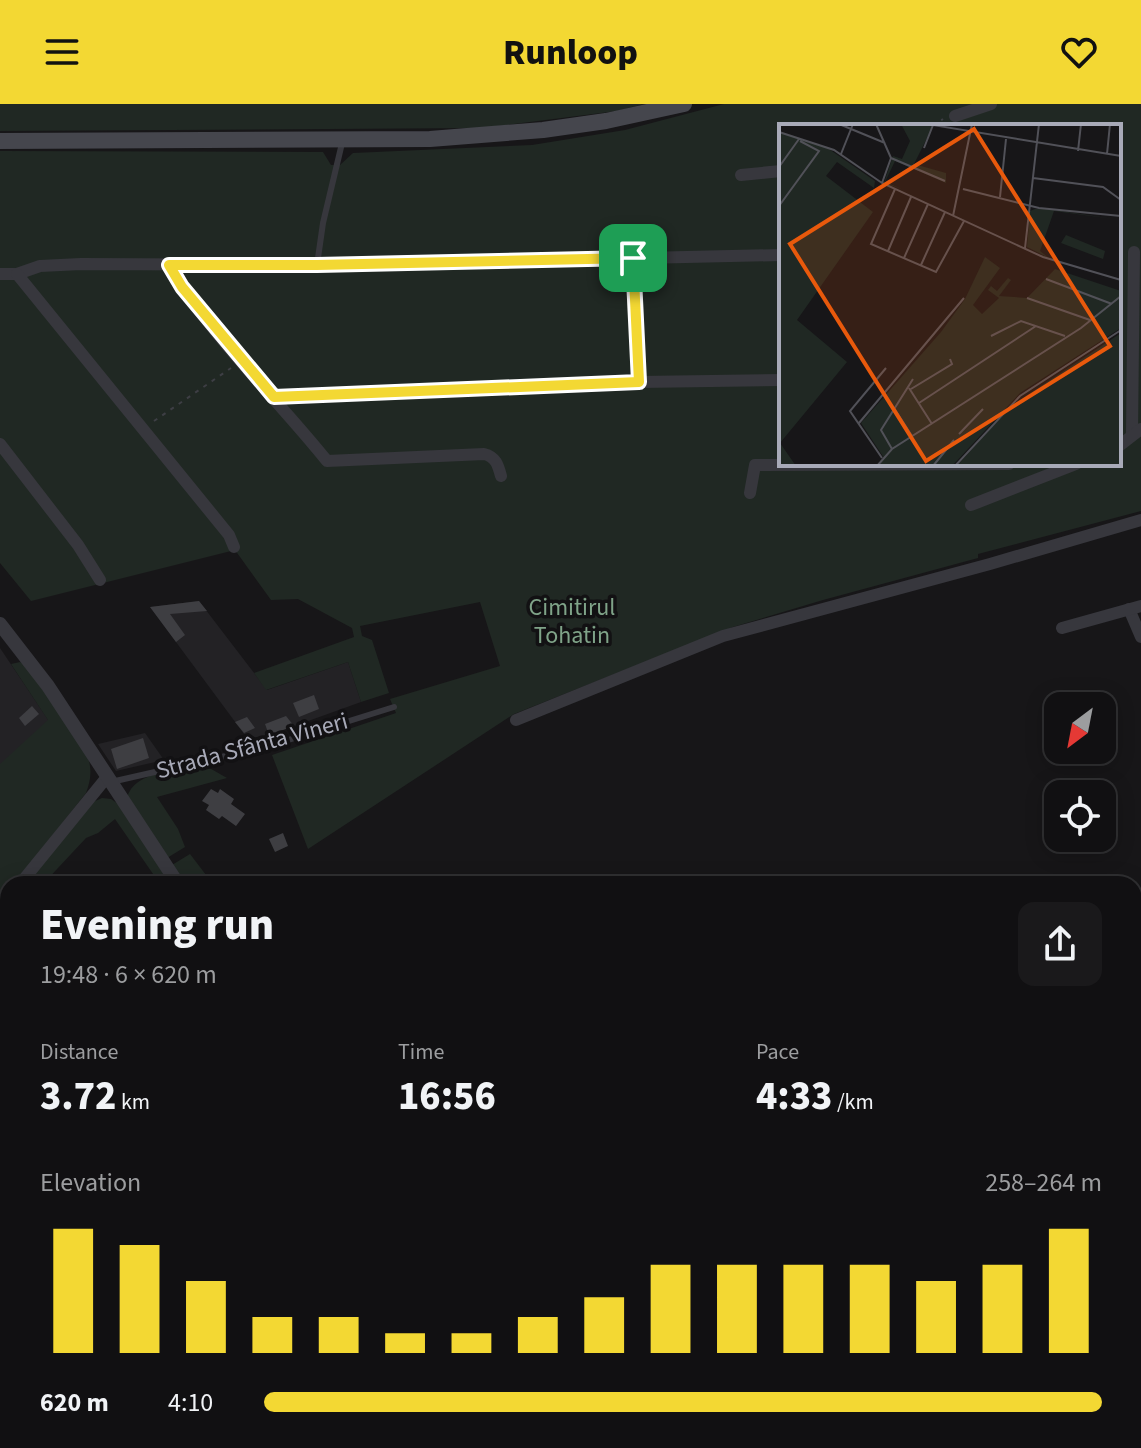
<!DOCTYPE html>
<html lang="en">
<head>
<meta charset="utf-8">
<style>
  body { margin:0; font-family:"Source Sans 3",sans-serif; background:#1a191b; color:#f1f3f6; height:100vh; display:flex; flex-direction:column; font-size:30px; white-space:nowrap }
  * { box-sizing:border-box; margin:0 }
  p { font-size:26px; color:#9c9d9f }
  .icon { flex:none; width:44px; height:44px; fill:none; stroke:currentColor; stroke-width:2; stroke-linecap:round; stroke-linejoin:round }
  .map { position:relative; flex:1; overflow:hidden }
  .side { position:absolute; left:0px; top:772px; width:1142px; height:572px; display:flex; flex-direction:column; background:#111012; border-radius:24px 24px 0 0; box-shadow:0 4px 20px #0003,0 0 0 2px #303032 }
  .side>* { flex:none }
  .needle { width:52px; rotate:212deg }
  .fabs { position:absolute; left:1044px; top:588px; display:grid; gap:16px }
  .fabs a { display:grid; place-items:center; width:72px; height:72px; border-radius:16px; background:#111012; box-shadow:0 4px 20px #0003,0 0 0 2px #303032; font-size:40px }
  .pin { position:absolute; display:grid; place-items:center; width:68px; height:68px; color:#fff; margin:-34px; border-radius:16px; box-shadow:0 4px 12px #0006 }
  .round { display:grid; place-items:center; flex:none; width:84px; height:84px; border-radius:16px; background:#1a191b }
  .overview { display:flex; align-items:center; justify-content:space-between; height:136px; padding:0 40px }
  h1 { font-size:44px; font-weight:800; line-height:60px }
  .figures { display:grid; grid-template-columns:repeat(3,1fr); gap:12px; height:136px; padding:8px 40px }
  .figures div { display:grid; align-content:center }
  .figures b { font-size:40px; font-weight:800 }
  .figures small { font-size:22px; font-weight:400 }
  .figures p { font-size:22px }
  .chart { height:224px; padding:16px 40px }
  .chart p { display:flex; justify-content:space-between }
  .chart svg { width:100%; height:144px; margin-top:8px; stroke:#f3d833; stroke-width:6 }
  ul { padding:0 40px; list-style:none; font-size:26px }
  li { display:grid; grid-template-columns:128px 96px 1fr; align-items:center; height:60px }
  li i { height:20px; border-radius:10px; background:#f3d833 }
  header { display:flex; justify-content:space-between; align-items:center; height:104px; padding:0 40px; background:#f3d833; color:#111; font-size:36px; font-weight:800 }
  .map>svg:first-child { display:block }
  .built { fill:#232225 }
  .green { fill:#202823; fill-rule:evenodd }
  .building { fill:#3e3e42 }
  .lines { fill:none; stroke-linecap:round; stroke-linejoin:round }
  .path { stroke:#3d3e44; stroke-width:2; stroke-dasharray:4 6; stroke-linecap:butt }
  .service { stroke:#37373d; stroke-width:6 }
  .minor { stroke:#37373d; stroke-width:12 }
  .tertiary { stroke:#37373d; stroke-width:14 }
  .secondary { stroke:#45464d; stroke-width:16 }
  .route-casing { stroke:#fff; stroke-width:16 }
  .route { stroke:#f3d833; stroke-width:10 }
  .labels { text-anchor:middle; dominant-baseline:central; stroke-width:7; stroke-linejoin:round; paint-order:stroke }
  .park-label { font-size:24px; fill:#7fa388; stroke:#121113 }
  .street-label { font-size:24px; fill:#a8aab8; stroke:#121113 }
  .inset-road { fill:none; stroke:#515158; stroke-width:2 }
  .view { fill:#e8590c; fill-opacity:0.15; stroke:#e8590c; stroke-width:4 }
  .inset-edge { fill:none; stroke:#a8aab8; stroke-width:4 }
</style>
</head>
<body>
<header><svg class="icon" aria-label="menu" viewBox="0 0 24 24"><path d="M4 6h16M4 12h16M4 18h16"/></svg>Runloop<svg class="icon" aria-label="heart" viewBox="0 0 24 24"><path d="M12 20l-8-8c-3-5 5-10 8-4 3-6 11-1 8 4z"/></svg></header>
<div class="map">
<svg width="1141" height="1344" viewBox="0 0 1141 1344">
  <rect width="100%" height="100%" fill="#171618"/>
  <g class="built">
    <path d="M 199,497 L 267,586 L 348,558 L 361,598 L 250,638 L 150,503 Z"/>
    <path d="M 0,544 L 85,671 L 0,790 Z"/>
    <path d="M 145,629 L 164,656 L 116,667 L 98,640 Z"/>
    <path d="M 209,1336 L 351,1336 L 359,1344 L 219,1344 Z"/>
    <path d="M 381,1336 L 530,1336 L 536,1344 L 386,1344 Z"/>
  </g>
  <g class="green">
    <path d="M 0,0 L 644,0 L 617,7 L 481,24 L 0,27 Z"/>
    <path d="M 724,0 L 1141,0 L 1141,407 L 978,450 L 978,454 L 823,496 L 733,523 L 514,610 L 308,745 L 272,651 L 396,609 L 390,595 L 500,562 L 480,498 L 360,522 L 362,532 L 372,536 L 389,589 L 361,598 L 348,558 L 266,586 L 254,569 L 354,533 L 352,524 L 298,495 L 271,496 L 235,446 L 31,497 L 0,459 L 0,47 L 323,48 L 331,61 L 340,61 L 353,49 L 532,41 L 625,26 ZM 781,22 L 1119,22 L 1119,360 L 781,360 Z"/>
    <path d="M 20,558 L 24,560 C 39,581 84,637 89,657 C 92,669 90,678 86,689 L 14,780 L 8,780 L 8,788 L 0,798 L 0,660 L 48,616 L 11,560 Z"/>
    <path d="M 206,662 L 227,674 L 157,693 L 178,725 L 185,743 L 167,754 L 127,694 C 134,665 182,667 206,662 Z"/>
    <path d="M 102,694 L 111,695 L 121,702 L 172,780 L 160,780 L 115,715 L 98,729 L 86,734 L 43,780 L 26,780 L 93,698 Z"/>
    <path d="M 190,750 L 206,771 L 183,778 L 172,761 Z"/>
    <path d="M 1141,1056 L 1141,1344 L 700,1344 L 696,1336 L 1134,1336 L 1134,1059 Z"/>
    <path d="M 0,1261 L 8,1266 L 8,1317 L 0,1310 Z"/>
    <path d="M 554,1336 L 596,1336 L 602,1344 L 559,1344 Z"/>
  </g>
  <g class="building">
    <path d="M 199,497 L 207,507 L 170,510 L 185,531 L 176,538 L 150,503 Z"/>
    <path d="M 314,591 L 319,605 L 299,613 L 293,599 Z"/>
    <path d="M 32,602 L 39,610 L 25,622 L 19,614 Z"/>
    <path d="M 286,612 L 294,622 L 269,631 L 265,620 Z"/>
    <path d="M 247,613 L 255,624 L 244,629 L 235,618 Z"/>
    <path d="M 143,634 L 149,654 L 117,665 L 111,645 Z"/>
    <path d="M 211,685 L 218,689 L 220,685 L 234,695 L 231,700 L 245,710 L 236,722 L 222,712 L 219,715 L 206,706 L 209,701 L 202,697 Z"/>
    <path d="M 283,729 L 288,742 L 275,748 L 269,735 Z"/>
  </g>
  <g class="lines">
    <g class="path">
      <path d="M 933,22 L 943,15"/>
      <path d="M 154,317 L 231,264"/>
    </g>
    <g class="service">
      <path d="M 633,154 L 639,278"/>
      <path d="M 317,161 L 323,119 L 343,35"/>
      <path d="M 111,678 L 269,642 L 394,603"/>
      <path d="M 628,1344 L 640,1336"/>
    </g>
    <g class="minor">
      <path d="M 955,12 L 991,0"/>
      <path d="M 741,71 L 781,67"/>
      <path d="M 169,161 C 211,233 275,292 327,357 L 484,350 C 496,353 498,361 501,372"/>
      <path d="M 0,170 L 17,170 L 40,162 L 81,160 L 317,161 L 781,151"/>
      <path d="M 17,170 L 229,431 L 234,443"/>
      <path d="M 274,293 L 639,278 L 781,276"/>
      <path d="M 1132,330 L 1134,148"/>
      <path d="M 0,340 L 78,441 L 100,476"/>
      <path d="M 1119,342 L 1141,325"/>
      <path d="M 750,389 L 755,361 L 1009,360"/>
      <path d="M 971,401 L 1076,360"/>
      <path d="M 1129,505 L 1141,533"/>
      <path d="M 1062,524 L 1141,502"/>
      <path d="M 516,616 L 723,532 L 990,460 L 1141,416"/>
      <path d="M 20,780 L 107,673"/>
      <path d="M 0,805 L 8,795"/>
      <path d="M 0,895 L 8,903"/>
      <path d="M 0,1065 L 8,1055"/>
      <path d="M 0,1319 L 8,1326"/>
      <path d="M 18,1336 L 26,1344"/>
      <path d="M 372,1336 L 377,1344"/>
    </g>
    <g class="tertiary">
      <path d="M 0,520 L 48,582 L 178,780"/>
      <path d="M 545,1336 L 550,1344"/>
    </g>
    <path class="secondary" d="M 0,37 L 430,35 L 543,26 L 606,17 L 684,0"/>
  </g>
  <g class="lines">
    <g class="route-casing">
      <path id="route" d="M 633,154 L 639,278 L 274,293 L 182,183 L 169,161 L 317,161 Z"/>
    </g>
    <use href="#route" class="route"/>
  </g>
  <g class="labels">
    <g class="park-label">
      <text x="572" y="503">Cimitirul<tspan x="572" dy="28">Tohatin</tspan></text>
    </g>
    <g class="street-label">
      <text transform="translate(252 642) rotate(-15)">Strada Sfânta Vineri</text>
    </g>
  </g>
  <g transform="translate(779 20)">
    <rect width="342" height="342" fill="#171618"/>
    <path d="M 122,0 L 154,2 L 135,40 L 167,49 L 167,59 L 116,37 L 106,58 L 123,65 L 105,59 L 114,32 L 123,35 L 131,17 ZM 0,8 L 47,23 L 96,57 L 95,64 L 58,38 L 47,52 L 94,88 L 18,196 L 68,238 L 1,319 L 17,342 L 0,342 ZM 256,85 L 268,85 L 335,95 L 275,87 L 261,127 L 270,134 L 248,123 L 251,87 ZM 287,111 L 326,127 L 324,135 L 282,119 ZM 206,133 L 221,144 L 194,181 L 203,190 L 220,174 L 209,166 L 212,162 L 218,167 L 229,154 L 232,156 L 220,172 L 248,174 L 276,145 L 342,167 L 342,204 L 241,269 L 173,342 L 100,342 L 105,334 L 82,299 L 162,208 L 186,175 ZM 342,209 L 342,342 L 178,342 L 230,283 Z" fill="#202823"/>
    <path class="inset-road" d="M 60,0 L 106,19M 97,0 L 112,34M 0,8 L 55,26 L 103,59 L 264,133 L 342,156M 145,24 L 154,1 L 342,32M 299,27 L 302,0M 62,30 L 74,0M 328,30 L 331,0M 112,34 L 166,57M 0,43 L 20,15M 254,54 L 324,63 L 342,76M 103,59 L 112,34M 116,65 L 92,120 L 157,148 L 185,97M 184,65 L 260,84 L 342,92M 221,73 L 227,15M 0,82 L 40,27 L 21,17M 174,92 L 193,0M 246,124 L 260,0M 109,127 L 132,73M 125,134 L 149,80M 142,141 L 166,88M 267,155 L 333,180M 248,174 L 311,196M 212,212 L 242,197 L 286,212M 130,264 L 153,300M 132,265 L 173,240 L 171,235M 140,279 L 257,202M 115,284 L 133,312M 80,299 L 185,174M 180,310 L 204,285M 113,325 L 102,306 L 134,255M 103,334 L 71,287 L 107,244M 98,342 L 113,325 L 302,204 L 342,172M 154,342 L 175,316M 176,342 L 241,272 L 342,206"/>
    <path class="view" d="M 195,5 L 331,222 L 147,337 L 11,120 Z"/>
    <rect width="342" height="342" class="inset-edge"/>
  </g>
</svg>
<div class="fabs">
<a><svg class="needle" viewBox="-14 -14 28 28"><path d="M0-13l5 13h-10z" fill="#e53935"/><path d="M0 13l5-13h-10z" fill="#9c9d9f"/></svg></a>
<a><svg class="icon" aria-label="locate" viewBox="0 0 24 24"><circle cx="12" cy="12" r="6"/><path d="M12 2v4M12 18v4M2 12h4M18 12h4"/></svg></a>
</div>
<div class="pin" style="left:633px;top:154px;background:#1e9e55"><svg class="icon" aria-label="arrive" viewBox="0 0 24 24"><path d="M6 21V4h12l-3 4 3 4H6"/></svg></div>
<section class="side">
<div class="overview"><div><h1>Evening run</h1><p>19:48 · 6 × 620 m</p></div><a class="round"><svg class="icon" aria-label="share" viewBox="0 0 24 24"><path d="M12 15V3M7 8l5-5 5 5M5 13v7h14v-7"/></svg></a></div>
<div class="figures">
<div><p>Distance</p><b>3.72<small> km</small></b></div>
<div><p>Time</p><b>16:56</b></div>
<div><p>Pace</p><b>4:33<small> /km</small></b></div>
</div>
<div class="chart"><p><span>Elevation</span>258–264 m</p>
<svg viewBox="0 0 160 44" preserveAspectRatio="none"><path d="M5 44V6M15 44V11M25 44V22M35 44V33M45 44V33M55 44V38M65 44V38M75 44V33M85 44V27M95 44V17M105 44V17M115 44V17M125 44V17M135 44V22M145 44V17M155 44V6"/></svg>
</div>
<ul>
<li><b>620 m</b>4:10<i style="width:100%"></i></li>
</ul>
</section>
</div>
</body>
</html>
